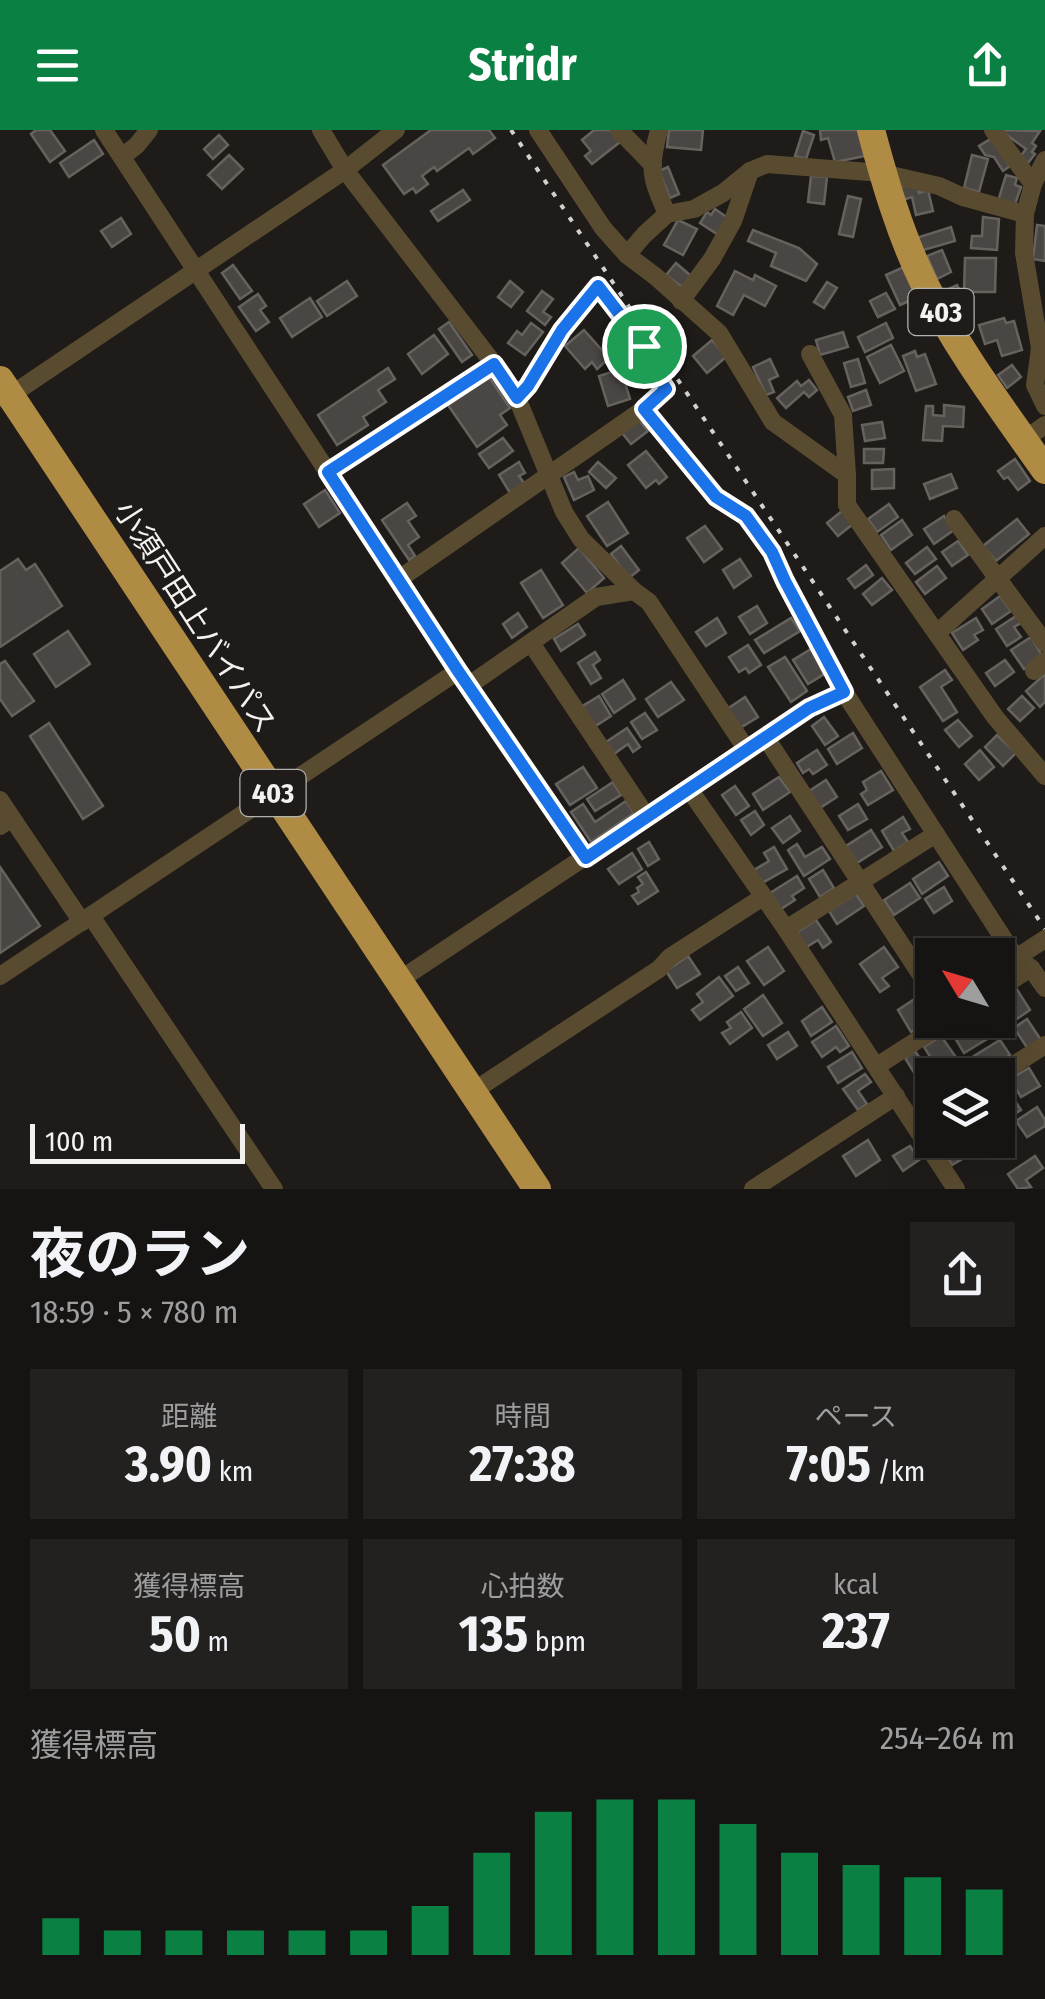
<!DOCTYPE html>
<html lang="ja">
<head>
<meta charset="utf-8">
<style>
  body { margin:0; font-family:"Fira Sans Condensed","Noto Sans JP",sans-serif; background:#232120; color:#f1f3f6; height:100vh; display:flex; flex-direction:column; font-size:38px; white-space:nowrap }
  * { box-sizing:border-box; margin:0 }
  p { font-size:32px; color:#9e9e9f }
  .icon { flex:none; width:55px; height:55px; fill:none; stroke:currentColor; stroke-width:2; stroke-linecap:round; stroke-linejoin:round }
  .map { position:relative; height:1059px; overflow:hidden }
  .drawer { display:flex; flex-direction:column; background:#161412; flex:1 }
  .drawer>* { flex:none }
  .needle { width:65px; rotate:308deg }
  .controls { position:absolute; left:915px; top:808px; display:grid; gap:20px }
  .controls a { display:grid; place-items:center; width:100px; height:100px; border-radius:0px; background:#161412; box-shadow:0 10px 40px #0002,0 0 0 2px #353332; font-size:50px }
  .scale { position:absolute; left:30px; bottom:25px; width:215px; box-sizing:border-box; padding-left:10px; border:5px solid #f4f2f0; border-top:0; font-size:28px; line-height:35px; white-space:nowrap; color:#f4f2f0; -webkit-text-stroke:8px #1e1b18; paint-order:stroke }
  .pin { position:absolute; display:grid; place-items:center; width:85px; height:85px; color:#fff; margin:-42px; border:5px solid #fff; border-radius:50%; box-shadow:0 2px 10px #0007 }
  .round { display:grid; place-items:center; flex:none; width:105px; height:105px; border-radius:0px; background:#232120 }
  .summary { display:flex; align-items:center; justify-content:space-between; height:170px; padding:0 30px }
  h1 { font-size:55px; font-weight:700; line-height:75px }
  .figures { display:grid; grid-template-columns:repeat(3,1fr); gap:15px; height:170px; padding:10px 30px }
  .figures div { display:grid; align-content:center; border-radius:0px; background:#232120; text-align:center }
  .figures b { font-size:50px; font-weight:700 }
  .figures small { font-size:28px; font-weight:400 }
  .figures p { font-size:28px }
  .chart { height:280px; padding:20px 30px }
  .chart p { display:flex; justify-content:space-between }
  .chart svg { width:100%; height:180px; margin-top:10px; stroke:#0b8043; stroke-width:6 }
  header { display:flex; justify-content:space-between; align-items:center; height:130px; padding:0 30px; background:#0b8043; color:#fff; font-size:45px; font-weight:700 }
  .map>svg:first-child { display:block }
  .building { fill:#4a4643; stroke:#66635f; stroke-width:2.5 }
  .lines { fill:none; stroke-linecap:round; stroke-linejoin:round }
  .minor { stroke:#594b30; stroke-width:18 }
  .highway { stroke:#b08b43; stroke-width:28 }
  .rail { stroke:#d3d1cf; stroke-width:4; stroke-dasharray:5 10; stroke-linecap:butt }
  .route-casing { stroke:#fff; stroke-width:20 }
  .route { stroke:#1a73e8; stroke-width:12 }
  .labels { text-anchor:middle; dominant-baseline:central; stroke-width:8; stroke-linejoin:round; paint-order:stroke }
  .shield { fill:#1e1b18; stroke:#b4b2af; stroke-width:2.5 }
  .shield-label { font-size:28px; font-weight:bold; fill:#f4f2f0 }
  .street-label { font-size:30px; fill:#f4f2f0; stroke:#1e1b18 }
</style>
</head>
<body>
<header><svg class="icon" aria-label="menu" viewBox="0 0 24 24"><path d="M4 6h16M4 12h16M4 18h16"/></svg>Stridr<svg class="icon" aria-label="share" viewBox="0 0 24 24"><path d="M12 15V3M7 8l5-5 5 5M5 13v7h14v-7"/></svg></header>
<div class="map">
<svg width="1045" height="1059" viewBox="0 0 1045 1059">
  <rect width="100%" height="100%" fill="#1e1b18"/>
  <g class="building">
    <path d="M 36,0 L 50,0 L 65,21 L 50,32 L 31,4 Z"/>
    <path d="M 431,0 L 489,0 L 495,8 L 473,24 L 469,18 L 437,41 L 434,37 L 422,46 L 428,54 L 416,63 L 413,58 L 404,64 L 383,35 Z"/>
    <path d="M 594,0 L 610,0 L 620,12 L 592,34 L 585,26 L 591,21 L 582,10 Z"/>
    <path d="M 669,0 L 703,0 L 701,20 L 667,17 Z"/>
    <path d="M 820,0 L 859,0 L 865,26 L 835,32 L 828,8 L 821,10 Z"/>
    <path d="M 1000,0 L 1040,1 L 1032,13 L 1036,16 L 1032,22 L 1035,24 L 1028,33 L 1020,27 L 1026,19 Z"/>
    <path d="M 803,1 L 814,5 L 806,29 L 795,26 Z"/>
    <path d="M 219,5 L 228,15 L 213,29 L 204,19 Z"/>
    <path d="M 992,8 L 1010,36 L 1003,41 L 994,27 L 985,25 L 979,16 Z"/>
    <path d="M 94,10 L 103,24 L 69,47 L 60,33 Z"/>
    <path d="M 229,25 L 243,39 L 222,59 L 208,45 Z"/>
    <path d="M 972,25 L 988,29 L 979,62 L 964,58 Z"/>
    <path d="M 668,37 L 679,64 L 670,68 L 659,41 Z"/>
    <path d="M 1006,45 L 1017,48 L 1015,55 L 1021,57 L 1014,77 L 998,71 Z"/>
    <path d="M 811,46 L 827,47 L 824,74 L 808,72 Z"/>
    <path d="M 917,53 L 919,63 L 928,60 L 933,81 L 916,85 L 912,67 L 903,70 L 900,57 Z"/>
    <path d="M 463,60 L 470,70 L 438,91 L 431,81 Z"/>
    <path d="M 848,66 L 861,69 L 853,107 L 839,104 Z"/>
    <path d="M 715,79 L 728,88 L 717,104 L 700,93 L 707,82 L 711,85 Z"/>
    <path d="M 983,87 L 999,89 L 997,120 L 971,118 L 972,106 L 982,106 Z"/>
    <path d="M 121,88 L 131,104 L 112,117 L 101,101 Z"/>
    <path d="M 678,90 L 697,99 L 683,125 L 664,115 Z"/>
    <path d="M 1037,95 L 1045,96 L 1045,131 L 1033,129 Z"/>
    <path d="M 951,97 L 955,111 L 920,121 L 916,108 Z"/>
    <path d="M 753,100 L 799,118 L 817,134 L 806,151 L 771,136 L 776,123 L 748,111 Z"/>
    <path d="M 942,120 L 951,142 L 937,149 L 927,126 Z"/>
    <path d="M 965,128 L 996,128 L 995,162 L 964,162 Z"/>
    <path d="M 676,133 L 691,146 L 682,157 L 666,145 Z"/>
    <path d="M 233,135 L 252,161 L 240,169 L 222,143 Z"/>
    <path d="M 904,137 L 918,167 L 900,175 L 886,145 Z"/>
    <path d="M 735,141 L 753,150 L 755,145 L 776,156 L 765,176 L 744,165 L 733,185 L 717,176 Z"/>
    <path d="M 347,151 L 357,166 L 327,186 L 317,171 Z"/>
    <path d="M 510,151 L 523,162 L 511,177 L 498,167 Z"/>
    <path d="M 827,152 L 837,158 L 824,178 L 814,172 Z"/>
    <path d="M 957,155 L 973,185 L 963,191 L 946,160 Z"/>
    <path d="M 542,161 L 553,169 L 543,182 L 551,187 L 545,195 L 527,181 Z"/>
    <path d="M 886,163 L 895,179 L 878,187 L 870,171 Z"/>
    <path d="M 258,164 L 266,176 L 260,180 L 269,192 L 256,201 L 239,177 Z"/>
    <path d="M 310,168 L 322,187 L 292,207 L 280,188 Z"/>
    <path d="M 1004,188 L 1006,193 L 1014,191 L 1022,220 L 1002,226 L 997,210 L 985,214 L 979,195 Z"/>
    <path d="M 449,192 L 472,225 L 462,232 L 439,199 Z"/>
    <path d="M 531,193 L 543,202 L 525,225 L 508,213 L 517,201 L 522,205 Z"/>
    <path d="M 886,193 L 893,208 L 865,222 L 858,207 Z"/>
    <path d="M 584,200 L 609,228 L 597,239 L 592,232 L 585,239 L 565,216 Z"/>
    <path d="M 843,202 L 848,217 L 820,225 L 816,210 Z"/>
    <path d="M 434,205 L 448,224 L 422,244 L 408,224 Z"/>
    <path d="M 712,210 L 726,227 L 707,243 L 693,226 Z"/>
    <path d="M 891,215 L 904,241 L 880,253 L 867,227 Z"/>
    <path d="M 915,221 L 917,227 L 925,224 L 936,254 L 916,261 L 903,226 Z"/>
    <path d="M 770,229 L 778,246 L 769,250 L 774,262 L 766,265 L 753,237 Z"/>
    <path d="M 858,229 L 865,253 L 851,257 L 844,233 Z"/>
    <path d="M 1012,235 L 1021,247 L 1007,258 L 998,245 Z"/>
    <path d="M 388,238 L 395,249 L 378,260 L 386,272 L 363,287 L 368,295 L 337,315 L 318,285 Z"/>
    <path d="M 621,239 L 630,269 L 608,276 L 599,246 Z"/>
    <path d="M 489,247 L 510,278 L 500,285 L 507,295 L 477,317 L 448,275 Z"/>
    <path d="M 809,250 L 817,260 L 809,267 L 804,262 L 786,278 L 777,268 L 797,251 L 801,256 Z"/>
    <path d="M 866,260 L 871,275 L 853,281 L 848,267 Z"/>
    <path d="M 944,275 L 964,277 L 963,297 L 943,296 L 942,311 L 923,310 L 926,276 L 933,276 L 933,285 L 944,286 Z"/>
    <path d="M 639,290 L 648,301 L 631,314 L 622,303 Z"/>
    <path d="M 882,292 L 885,308 L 865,311 L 862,295 Z"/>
    <path d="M 503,308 L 513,321 L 489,338 L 479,324 Z"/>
    <path d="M 864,319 L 884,319 L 883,333 L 864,333 Z"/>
    <path d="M 646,321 L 667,347 L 659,354 L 656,350 L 646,358 L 628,335 Z"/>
    <path d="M 1015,329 L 1030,351 L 1018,360 L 1008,347 L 1004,349 L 998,341 Z"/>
    <path d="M 519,332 L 525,343 L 519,346 L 524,353 L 510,363 L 499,345 Z"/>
    <path d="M 598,332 L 616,348 L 606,358 L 589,342 Z"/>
    <path d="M 894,339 L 894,358 L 872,359 L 872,340 Z"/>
    <path d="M 574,342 L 578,350 L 588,346 L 594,360 L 574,370 L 564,347 Z"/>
    <path d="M 951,344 L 957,358 L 930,369 L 924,354 Z"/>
    <path d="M 325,360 L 340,383 L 319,397 L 304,374 Z"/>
    <path d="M 608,372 L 628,403 L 607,416 L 587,386 Z"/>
    <path d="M 407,373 L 416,386 L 408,391 L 419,407 L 408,415 L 415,426 L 409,430 L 382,390 Z"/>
    <path d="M 889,374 L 898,387 L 877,402 L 868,389 Z"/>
    <path d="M 842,381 L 853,394 L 838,406 L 827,393 Z"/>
    <path d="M 944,386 L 954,400 L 934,414 L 924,399 Z"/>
    <path d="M 1017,389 L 1029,404 L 996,431 L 983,416 Z"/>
    <path d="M 902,390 L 912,405 L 891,420 L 881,405 Z"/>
    <path d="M 705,396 L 722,419 L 704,432 L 687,408 Z"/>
    <path d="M 958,411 L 968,425 L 952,436 L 942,422 Z"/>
    <path d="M 621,416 L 639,440 L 629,448 L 611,424 Z"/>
    <path d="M 927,417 L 936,429 L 915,444 L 906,433 Z"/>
    <path d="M 579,418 L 604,448 L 587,463 L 562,433 Z"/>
    <path d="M 18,429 L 26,440 L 35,434 L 62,476 L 0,517 L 0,441 Z"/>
    <path d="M 740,429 L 751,446 L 734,458 L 723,440 Z"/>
    <path d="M 866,435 L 873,445 L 855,458 L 848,449 Z"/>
    <path d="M 937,436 L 946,448 L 925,464 L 916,452 Z"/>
    <path d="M 541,440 L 563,475 L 543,488 L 521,453 Z"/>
    <path d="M 882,448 L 892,460 L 872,475 L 863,464 Z"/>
    <path d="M 1000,466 L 1011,481 L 992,494 L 982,479 Z"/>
    <path d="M 757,476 L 767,493 L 750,504 L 739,487 Z"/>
    <path d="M 518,483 L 527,497 L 512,508 L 503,494 Z"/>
    <path d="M 1016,486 L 1021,493 L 1014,497 L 1021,507 L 1007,516 L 996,499 Z"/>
    <path d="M 717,488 L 726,503 L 706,516 L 696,502 Z"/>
    <path d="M 791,488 L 800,501 L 764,523 L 755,510 Z"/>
    <path d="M 976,488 L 983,500 L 974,505 L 978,510 L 963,520 L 952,503 Z"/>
    <path d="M 578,494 L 585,505 L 561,521 L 554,509 Z"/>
    <path d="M 68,501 L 90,534 L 56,557 L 34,524 Z"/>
    <path d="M 1031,507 L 1043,527 L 1024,539 L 1011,520 Z"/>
    <path d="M 748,515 L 761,535 L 749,543 L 746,538 L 739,542 L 729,527 Z"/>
    <path d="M 811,519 L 826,543 L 808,554 L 793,530 Z"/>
    <path d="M 595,522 L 600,530 L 593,535 L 601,548 L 591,554 L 578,533 Z"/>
    <path d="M 785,527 L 807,561 L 791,572 L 768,537 Z"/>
    <path d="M 1005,530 L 1014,542 L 995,556 L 986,543 Z"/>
    <path d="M 5,531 L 34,571 L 12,586 L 0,569 L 0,534 Z"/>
    <path d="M 945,540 L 952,550 L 941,557 L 957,582 L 943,591 L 920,557 Z"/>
    <path d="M 1045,544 L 1045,572 L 1040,577 L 1026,561 Z"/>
    <path d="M 623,550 L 635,569 L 614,583 L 602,564 Z"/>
    <path d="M 671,552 L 684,570 L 658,587 L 646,569 Z"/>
    <path d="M 599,566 L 611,586 L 594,597 L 581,577 Z"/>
    <path d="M 1022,566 L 1034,578 L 1020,591 L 1008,579 Z"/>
    <path d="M 745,567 L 758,587 L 740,598 L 727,579 Z"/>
    <path d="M 645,583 L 657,600 L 642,609 L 631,592 Z"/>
    <path d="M 824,587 L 838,606 L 825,615 L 812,596 Z"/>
    <path d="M 958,590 L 972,606 L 959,617 L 945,600 Z"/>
    <path d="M 49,593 L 103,676 L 83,689 L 30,606 Z"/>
    <path d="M 627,598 L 640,617 L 633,622 L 628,614 L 614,624 L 606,612 Z"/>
    <path d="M 853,603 L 862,618 L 837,634 L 828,619 Z"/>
    <path d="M 997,605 L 1016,623 L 1003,636 L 985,617 Z"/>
    <path d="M 817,620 L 827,635 L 813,644 L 809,639 L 803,643 L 797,633 Z"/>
    <path d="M 980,620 L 994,637 L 979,650 L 965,634 Z"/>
    <path d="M 583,637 L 597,658 L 570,675 L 556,654 Z"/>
    <path d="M 881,641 L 893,660 L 868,675 L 861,664 L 867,660 L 863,652 Z"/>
    <path d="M 779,647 L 790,662 L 763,680 L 753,664 Z"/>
    <path d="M 826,650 L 837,667 L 820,678 L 809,661 Z"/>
    <path d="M 613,652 L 621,665 L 595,681 L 587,669 Z"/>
    <path d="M 735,656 L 749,676 L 736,685 L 722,665 Z"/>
    <path d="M 626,671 L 634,683 L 591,712 L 571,682 L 583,674 L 595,692 Z"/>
    <path d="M 858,674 L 867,689 L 848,700 L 839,686 Z"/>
    <path d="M 755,681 L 764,695 L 751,705 L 741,690 Z"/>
    <path d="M 790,686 L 800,701 L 783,713 L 772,698 Z"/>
    <path d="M 903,687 L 910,699 L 902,703 L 908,712 L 894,721 L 882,701 Z"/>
    <path d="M 871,700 L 882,717 L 857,733 L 846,716 Z"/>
    <path d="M 649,712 L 659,729 L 648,736 L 638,719 Z"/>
    <path d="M 797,714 L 805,727 L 822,717 L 830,729 L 804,746 L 788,720 Z"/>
    <path d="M 774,717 L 787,739 L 762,753 L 754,740 L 769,731 L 764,723 Z"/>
    <path d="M 632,723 L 642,739 L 619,754 L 608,739 Z"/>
    <path d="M 939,732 L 948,746 L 922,764 L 913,749 Z"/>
    <path d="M 0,737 L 40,796 L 0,823 Z"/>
    <path d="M 823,740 L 834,758 L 820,767 L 809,749 Z"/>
    <path d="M 646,742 L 658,761 L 638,774 L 632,766 L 639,762 L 637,758 L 643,754 L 638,747 Z"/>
    <path d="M 797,746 L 804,758 L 792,766 L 795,770 L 781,779 L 770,763 Z"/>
    <path d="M 910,753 L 920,768 L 894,785 L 884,770 Z"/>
    <path d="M 944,757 L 952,771 L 934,783 L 925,769 Z"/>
    <path d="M 856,764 L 864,776 L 837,794 L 829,781 Z"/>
    <path d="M 816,790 L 831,812 L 823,818 L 818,810 L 805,818 L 796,803 Z"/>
    <path d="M 768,817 L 784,841 L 764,855 L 747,831 Z"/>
    <path d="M 884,817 L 898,837 L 882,848 L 889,856 L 880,862 L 860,834 Z"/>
    <path d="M 688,826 L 700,844 L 677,858 L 666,841 Z"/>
    <path d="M 738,837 L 749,853 L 736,861 L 725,846 Z"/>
    <path d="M 719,847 L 733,866 L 700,890 L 692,880 L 703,872 L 697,864 Z"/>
    <path d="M 1016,858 L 1030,880 L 1011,893 L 998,871 Z"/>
    <path d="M 763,865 L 782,893 L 763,906 L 744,879 Z"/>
    <path d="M 913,870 L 927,892 L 911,902 L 898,880 Z"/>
    <path d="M 822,877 L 832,892 L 811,906 L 802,891 Z"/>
    <path d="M 741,882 L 752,898 L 730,914 L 722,903 L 731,898 L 727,892 Z"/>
    <path d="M 1027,889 L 1041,910 L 1028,919 L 1014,898 Z"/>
    <path d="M 971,891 L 978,903 L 987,897 L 992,906 L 964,923 L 952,903 Z"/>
    <path d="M 836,896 L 849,916 L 840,922 L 836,917 L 822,927 L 812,912 Z"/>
    <path d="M 788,902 L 797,916 L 777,929 L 768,915 Z"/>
    <path d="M 941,906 L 955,926 L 937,938 L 924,917 Z"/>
    <path d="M 1000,910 L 1010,925 L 984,942 L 974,926 Z"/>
    <path d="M 915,921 L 929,942 L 918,949 L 905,928 Z"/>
    <path d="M 852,922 L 862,938 L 838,953 L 828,937 Z"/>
    <path d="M 1029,938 L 1040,956 L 1021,967 L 1010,949 Z"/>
    <path d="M 865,944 L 871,952 L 858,961 L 867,974 L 858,980 L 843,959 Z"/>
    <path d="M 1004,954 L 1021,980 L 1006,989 L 998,976 L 998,959 Z"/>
    <path d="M 1037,977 L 1045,990 L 1045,996 L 1027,1007 L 1016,991 Z"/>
    <path d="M 868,1010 L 880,1030 L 856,1046 L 843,1026 Z"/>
    <path d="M 967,1011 L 974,1022 L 952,1035 L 945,1024 Z"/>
    <path d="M 910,1016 L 919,1030 L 903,1041 L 893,1026 Z"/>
    <path d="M 1035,1026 L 1043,1038 L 1026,1050 L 1031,1057 L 1018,1059 L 1008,1044 Z"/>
  </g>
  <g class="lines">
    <g class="minor">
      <path d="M 104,0 L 458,541 L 586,729"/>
      <path d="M 321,0 L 345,40 L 494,234 L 517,268 L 564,382 L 581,409 L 634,461 L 649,472 L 747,620"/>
      <path d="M 538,0 L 603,98 L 627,125 L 644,105 L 667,84 L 694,79 L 723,63 L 750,41 L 767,34 L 882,43 L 939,56 L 963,67 L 1025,84"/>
      <path d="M 619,0 L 653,35"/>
      <path d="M 659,0 C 648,40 651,47 667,84"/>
      <path d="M 993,0 L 1033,54"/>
      <path d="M 122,27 L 137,15 L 149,0"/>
      <path d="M 1045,30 L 1033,54 L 1025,84 L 1024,123 L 1040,218 L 1035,255 L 1045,276"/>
      <path d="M 627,125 L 655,146 L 719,203 L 773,292 L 847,345 L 847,375 L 995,587 L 1045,646"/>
      <path d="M 681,171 L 712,129 L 733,91 L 750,41"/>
      <path d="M 810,224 L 843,285 L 847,345"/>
      <path d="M 517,268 L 528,256 L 561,200 L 598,156 L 644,216 L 647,230 L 666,259 L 644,279"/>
      <path d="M 5,269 L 345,40 L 396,0"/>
      <path d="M 1024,310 L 1045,295"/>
      <path d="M 328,342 L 494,234"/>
      <path d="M 954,389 L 1045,513"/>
      <path d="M 399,449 L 644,279 L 715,367 L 746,387 L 772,422 L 785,451 L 844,562 L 1016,828 L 1031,838 L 1045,858"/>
      <path d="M 937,503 L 1045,406"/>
      <path d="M 531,513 L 647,687"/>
      <path d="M 1034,541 L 1045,531"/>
      <path d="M 468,556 L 596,467 L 634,461"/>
      <path d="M 766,608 L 923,848 L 932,852"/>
      <path d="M 302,645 L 458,541"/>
      <path d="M 689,659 L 786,799 L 956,1059"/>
      <path d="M 0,670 L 12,688"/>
      <path d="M 0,696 L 12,688 L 82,792"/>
      <path d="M 91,786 L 274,1059"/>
      <path d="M 786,799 L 936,704"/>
      <path d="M 1016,828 L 1045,809"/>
      <path d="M 0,846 L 255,676"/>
      <path d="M 398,851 L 809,578 L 844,562"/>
      <path d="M 998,859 L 1031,838"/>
      <path d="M 877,936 L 949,890"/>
      <path d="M 998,945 L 1045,915"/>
      <path d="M 472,962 L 659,839 L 670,827 L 763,767"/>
      <path d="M 753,1059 L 896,966"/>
    </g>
    <g class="highway">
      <path d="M 871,0 C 885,52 900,104 924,153 C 957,219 1003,280 1045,340"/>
      <path d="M 0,250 L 537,1059"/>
    </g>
    <path class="rail" d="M 511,0 L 1045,799"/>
  </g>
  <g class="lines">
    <g class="route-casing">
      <path id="route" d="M 598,156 L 644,216 L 647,230 L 666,259 L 644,279 L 716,367 L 746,386 L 772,422 L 785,451 L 844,562 L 809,578 L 586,728 L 458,541 L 328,342 L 494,234 L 517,268 L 528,256 L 562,200 Z"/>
    </g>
    <use href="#route" class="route"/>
  </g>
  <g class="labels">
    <g class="shield">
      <rect x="908.5" y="159" width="65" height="46" rx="8"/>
      <rect x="240.5" y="640" width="65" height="46" rx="8"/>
    </g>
    <g class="shield-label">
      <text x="941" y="182">403</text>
      <text x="273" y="663">403</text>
    </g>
    <g class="street-label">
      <text transform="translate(195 487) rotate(57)">小須戸田上バイパス</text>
    </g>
  </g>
</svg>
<div class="controls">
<a><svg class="needle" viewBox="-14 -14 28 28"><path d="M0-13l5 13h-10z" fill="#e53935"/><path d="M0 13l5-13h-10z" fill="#9e9e9f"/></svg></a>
<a><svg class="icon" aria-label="layers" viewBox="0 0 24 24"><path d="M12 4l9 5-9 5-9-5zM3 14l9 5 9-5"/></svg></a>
</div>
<div class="scale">100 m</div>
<div class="pin" style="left:644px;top:216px;background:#1e9e55"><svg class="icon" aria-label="arrive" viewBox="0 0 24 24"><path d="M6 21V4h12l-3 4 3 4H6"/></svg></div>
</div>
<section class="drawer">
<div class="summary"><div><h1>夜のラン</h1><p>18:59 · 5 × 780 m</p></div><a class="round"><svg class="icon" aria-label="share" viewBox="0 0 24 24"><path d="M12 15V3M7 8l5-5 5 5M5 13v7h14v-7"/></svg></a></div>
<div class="figures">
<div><p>距離</p><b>3.90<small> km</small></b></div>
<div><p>時間</p><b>27:38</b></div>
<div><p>ペース</p><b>7:05<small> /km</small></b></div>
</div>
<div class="figures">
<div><p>獲得標高</p><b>50<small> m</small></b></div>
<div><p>心拍数</p><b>135<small> bpm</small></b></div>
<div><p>kcal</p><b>237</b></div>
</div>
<div class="chart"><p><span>獲得標高</span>254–264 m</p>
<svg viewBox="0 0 160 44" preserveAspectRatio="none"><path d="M5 44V35M15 44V38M25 44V38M35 44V38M45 44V38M55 44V38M65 44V32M75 44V19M85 44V9M95 44V6M105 44V6M115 44V12M125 44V19M135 44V22M145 44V25M155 44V28"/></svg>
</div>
</section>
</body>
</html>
